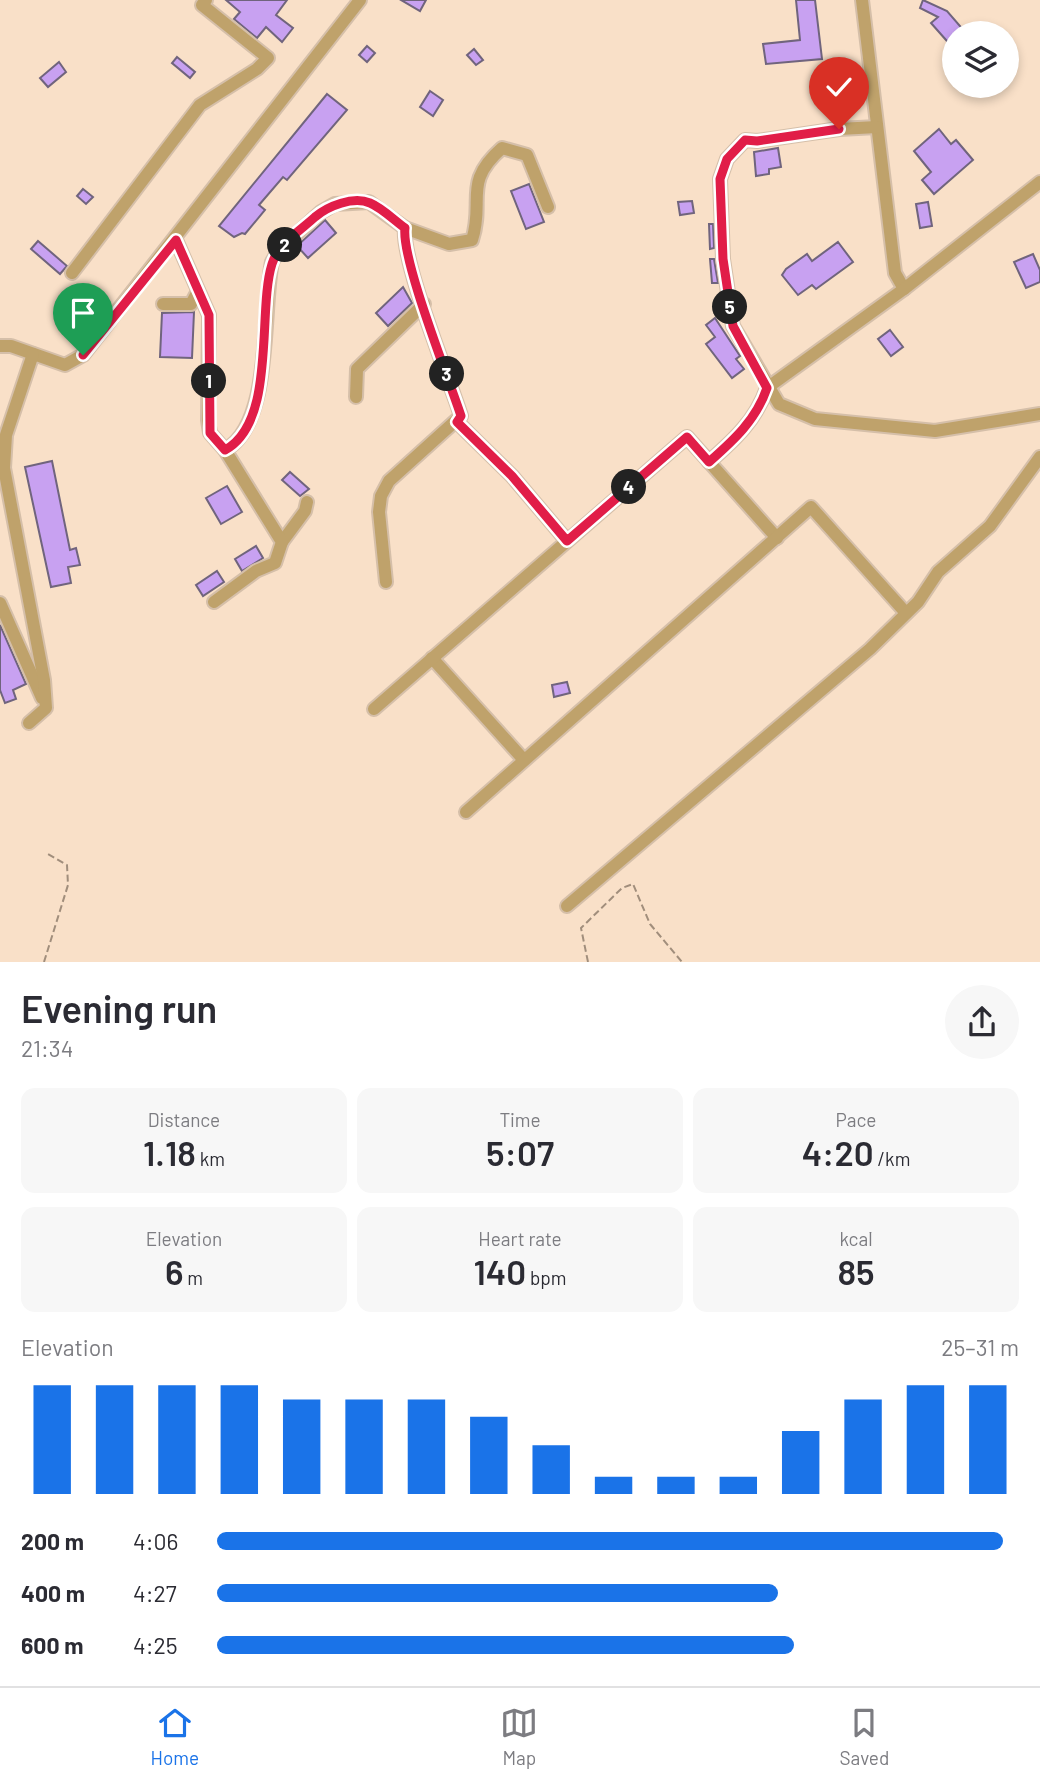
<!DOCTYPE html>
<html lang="en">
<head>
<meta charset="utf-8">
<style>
  body { margin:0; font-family:Barlow,sans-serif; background:#f7f7f7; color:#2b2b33; height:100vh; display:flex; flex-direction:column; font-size:26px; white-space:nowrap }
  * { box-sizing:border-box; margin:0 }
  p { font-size:23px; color:#7c7c81 }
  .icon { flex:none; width:38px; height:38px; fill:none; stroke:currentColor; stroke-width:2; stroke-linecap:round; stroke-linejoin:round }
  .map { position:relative; height:962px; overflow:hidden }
  .details { display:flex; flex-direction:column; background:#fff; flex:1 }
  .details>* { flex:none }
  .fabs { position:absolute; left:942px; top:21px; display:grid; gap:14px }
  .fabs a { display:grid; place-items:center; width:77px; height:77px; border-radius:50%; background:#fff; box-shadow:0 4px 10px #0003; font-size:35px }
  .pin { position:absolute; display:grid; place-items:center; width:60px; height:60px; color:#fff; margin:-72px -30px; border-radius:50% 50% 50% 0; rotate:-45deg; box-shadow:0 0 7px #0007 }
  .pin .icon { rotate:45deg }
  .km { position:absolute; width:35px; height:35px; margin:-18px; border-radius:50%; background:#222; color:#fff; font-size:19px; line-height:35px; text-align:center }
  .round { display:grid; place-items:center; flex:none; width:74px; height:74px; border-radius:37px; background:#f7f7f7 }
  .headline { display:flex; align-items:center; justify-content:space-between; height:119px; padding:0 21px }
  h1 { font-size:38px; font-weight:600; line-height:52px }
  .stats { display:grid; grid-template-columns:repeat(3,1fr); gap:10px; height:119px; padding:7px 21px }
  .stats div { display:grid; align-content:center; border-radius:14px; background:#f7f7f7; text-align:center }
  .stats b { font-size:35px; font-weight:600 }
  .stats small { font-size:19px; font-weight:400 }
  .stats p { font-size:19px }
  .chart { height:196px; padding:14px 21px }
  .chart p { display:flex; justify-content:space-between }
  .chart svg { width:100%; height:126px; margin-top:7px; stroke:#1a73e8; stroke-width:6 }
  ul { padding:0 21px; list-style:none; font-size:23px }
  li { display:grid; grid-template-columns:112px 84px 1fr; align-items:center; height:52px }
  li i { height:18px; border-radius:9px; background:#1a73e8 }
  .dock { display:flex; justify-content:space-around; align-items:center; height:98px; border-top:2px solid #e1e1e2; background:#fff; font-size:19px; color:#7c7c81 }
  .dock a { display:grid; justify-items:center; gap:4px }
  .dock .selected { color:#1a73e8 }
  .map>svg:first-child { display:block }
  .building { fill:#c8a1f1; stroke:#70647d; stroke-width:2 }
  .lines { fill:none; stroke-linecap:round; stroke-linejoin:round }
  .minor-casing { stroke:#d5bfa9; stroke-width:16 }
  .path { stroke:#a18e7c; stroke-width:2; stroke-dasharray:7 3.5; stroke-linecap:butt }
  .minor { stroke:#bfa26b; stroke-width:12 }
  .route-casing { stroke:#fff; stroke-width:14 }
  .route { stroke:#e11d48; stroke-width:9 }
</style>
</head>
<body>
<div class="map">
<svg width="1040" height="962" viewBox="0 0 1040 962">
  <rect width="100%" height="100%" fill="#f9e0c8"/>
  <g class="building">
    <path d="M 226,0 L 287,0 L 276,15 L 293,28 L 282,42 L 266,27 L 257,38 L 234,19 L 240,12 Z"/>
    <path d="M 401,0 L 426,0 L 420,11 Z"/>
    <path d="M 796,0 L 815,0 L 822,59 L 766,64 L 763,44 L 800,40 Z"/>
    <path d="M 923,0 L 947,11 L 966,33 L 954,33 L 954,49 L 931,23 L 938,17 L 920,8 Z"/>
    <path d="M 367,46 L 375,53 L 367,62 L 359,55 Z"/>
    <path d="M 474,49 L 483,60 L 476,65 L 467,55 Z"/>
    <path d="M 177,57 L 195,72 L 190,78 L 172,63 Z"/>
    <path d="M 59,62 L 66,72 L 48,87 L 40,78 Z"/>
    <path d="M 430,91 L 443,100 L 433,116 L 420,107 Z"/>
    <path d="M 327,94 L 347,110 L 287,180 L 283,177 L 259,205 L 265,210 L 245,234 L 242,233 L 234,237 L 219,226 Z"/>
    <path d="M 939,129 L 951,144 L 956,140 L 973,160 L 934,194 L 922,180 L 931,172 L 914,151 Z"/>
    <path d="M 778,148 L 781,167 L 769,169 L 769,174 L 756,176 L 754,152 Z"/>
    <path d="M 529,184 L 544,222 L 526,229 L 511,191 Z"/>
    <path d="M 83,189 L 93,197 L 86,204 L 77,196 Z"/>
    <path d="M 692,201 L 694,213 L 680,215 L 678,202 Z"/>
    <path d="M 928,202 L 932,226 L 920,228 L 916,204 Z"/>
    <path d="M 325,220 L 336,233 L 308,258 L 297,246 Z"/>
    <path d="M 709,224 L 713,224 L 714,248 L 710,249 Z"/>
    <path d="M 38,241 L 67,266 L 60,274 L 31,249 Z"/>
    <path d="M 838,242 L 853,262 L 816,289 L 812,285 L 798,295 L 782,275 L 786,269 L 807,254 L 812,261 Z"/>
    <path d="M 1033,254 L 1040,270 L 1040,282 L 1026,288 L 1014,262 Z"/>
    <path d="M 710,259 L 714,259 L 718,283 L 712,283 Z"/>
    <path d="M 403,287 L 412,303 L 388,326 L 376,313 Z"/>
    <path d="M 194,312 L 192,358 L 160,357 L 162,313 Z"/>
    <path d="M 715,318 L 740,356 L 736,359 L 744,369 L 732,378 L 706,344 L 715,337 L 706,325 Z"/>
    <path d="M 890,330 L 903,347 L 891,356 L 878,339 Z"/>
    <path d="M 52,461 L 70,550 L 76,548 L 80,565 L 68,567 L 71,583 L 51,587 L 25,467 Z"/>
    <path d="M 290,472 L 309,489 L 300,496 L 282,480 Z"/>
    <path d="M 227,486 L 242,512 L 221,524 L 206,498 Z"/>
    <path d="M 256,546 L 263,558 L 242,571 L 235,559 Z"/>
    <path d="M 217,571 L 224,582 L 203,596 L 196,585 Z"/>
    <path d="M 0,625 L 26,684 L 13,690 L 16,699 L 5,703 L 0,690 Z"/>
    <path d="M 567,682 L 570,693 L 554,697 L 552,685 Z"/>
  </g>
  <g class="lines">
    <g class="minor-casing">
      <g id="minor">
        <path d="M 862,0 L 895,273 L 904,289"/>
        <path d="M 877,127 L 839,129 L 757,141 L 745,140 L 727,159 L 720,179 L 723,259 L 733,326 L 779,404 L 815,419 L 935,431 L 1040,414"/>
        <path d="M 176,240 L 209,315 L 208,420 L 210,433 L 225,450 C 273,424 262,309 272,262 L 279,250 L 321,212 L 335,204 L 369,202 L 405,228 L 449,244 L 472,240 C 485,200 462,183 502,148 L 527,155 L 548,207"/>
        <path d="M 72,273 L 200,105 L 257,69 L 268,58 L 202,5 L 206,0"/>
        <path d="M 163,304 L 191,304 L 198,291"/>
        <path d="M 0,346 L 11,346 L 65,365 L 83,355 L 360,0"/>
        <path d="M 356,397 L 357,369 L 424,304"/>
        <path d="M 457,422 L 512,476 L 567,541"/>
        <path d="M 709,462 C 734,440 756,420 767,388 L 904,289 L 1040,182"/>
        <path d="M 282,542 L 305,511 L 307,502"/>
        <path d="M 386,582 L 379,512 L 381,496 L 389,481 L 461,416 C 449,378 401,260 405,228"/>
        <path d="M 214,602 L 256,571 L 275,563 L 282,542 L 225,450"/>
        <path d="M 0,603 L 42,698"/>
        <path d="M 432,658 L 524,760"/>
        <path d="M 374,709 L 687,437 L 777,538"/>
        <path d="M 29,723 L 46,708 L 44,680 L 4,468 L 6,435 L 33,354"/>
        <path d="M 466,812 L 811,507 L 906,613"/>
        <path d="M 567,906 L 870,649 L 918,602 L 938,572 L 990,526 L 1040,457"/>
      </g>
    </g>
    <g class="path">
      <path d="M 44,962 L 68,885 L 67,865 L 48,854"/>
      <path d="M 588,962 L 581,928 L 622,888 L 633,884 L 650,924 L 682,962"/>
    </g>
    <use href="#minor" class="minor"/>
  </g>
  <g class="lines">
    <g class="route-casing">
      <path id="route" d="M 83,355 L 176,240 L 209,315 L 210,433 L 225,450 C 277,422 257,311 272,264 C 278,244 301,230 315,217 C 328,206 353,196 370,203 C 382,208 394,220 405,228 C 401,259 449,379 461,416 L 457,422 L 512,476 L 567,541 L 687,437 L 709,462 C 734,440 756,420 767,388 L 733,326 L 723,259 L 720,179 L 727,159 L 745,140 L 757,141 L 839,129"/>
    </g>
    <use href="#route" class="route"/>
  </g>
</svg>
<div class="fabs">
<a><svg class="icon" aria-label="layers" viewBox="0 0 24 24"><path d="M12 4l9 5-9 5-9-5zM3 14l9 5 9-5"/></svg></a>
</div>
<div class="pin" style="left:83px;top:355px;background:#1e9e55"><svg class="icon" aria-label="arrive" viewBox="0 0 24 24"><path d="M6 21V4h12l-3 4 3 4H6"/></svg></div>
<div class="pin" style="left:839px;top:129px;background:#d93025"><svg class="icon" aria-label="check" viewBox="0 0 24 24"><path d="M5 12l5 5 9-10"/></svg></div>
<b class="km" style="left:209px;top:381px">1</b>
<b class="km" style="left:285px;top:245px">2</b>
<b class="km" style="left:447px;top:374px">3</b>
<b class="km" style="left:629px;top:487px">4</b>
<b class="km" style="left:730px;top:307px">5</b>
</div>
<section class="details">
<div class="headline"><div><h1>Evening run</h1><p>21:34</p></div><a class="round"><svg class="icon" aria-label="share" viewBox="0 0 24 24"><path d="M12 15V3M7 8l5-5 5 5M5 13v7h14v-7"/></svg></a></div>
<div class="stats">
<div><p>Distance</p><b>1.18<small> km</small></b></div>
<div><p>Time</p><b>5:07</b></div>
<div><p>Pace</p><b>4:20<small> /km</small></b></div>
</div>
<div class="stats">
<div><p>Elevation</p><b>6<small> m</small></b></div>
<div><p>Heart rate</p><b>140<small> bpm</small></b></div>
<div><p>kcal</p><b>85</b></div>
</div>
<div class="chart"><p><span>Elevation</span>25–31 m</p>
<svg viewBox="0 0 160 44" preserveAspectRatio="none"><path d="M5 44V6M15 44V6M25 44V6M35 44V6M45 44V11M55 44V11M65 44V11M75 44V17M85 44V27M95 44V38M105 44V38M115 44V38M125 44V22M135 44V11M145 44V6M155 44V6"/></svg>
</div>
<ul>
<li><b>200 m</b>4:06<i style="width:98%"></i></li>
<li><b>400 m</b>4:27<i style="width:70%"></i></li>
<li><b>600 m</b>4:25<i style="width:72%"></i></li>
</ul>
</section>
<nav class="dock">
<a class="selected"><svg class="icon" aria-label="home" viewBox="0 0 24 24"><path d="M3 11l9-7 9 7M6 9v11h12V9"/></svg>Home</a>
<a><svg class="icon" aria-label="map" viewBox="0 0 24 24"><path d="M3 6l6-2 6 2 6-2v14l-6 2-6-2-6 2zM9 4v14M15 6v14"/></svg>Map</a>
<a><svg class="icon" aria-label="saved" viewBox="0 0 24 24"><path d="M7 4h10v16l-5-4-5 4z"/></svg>Saved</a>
</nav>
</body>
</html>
